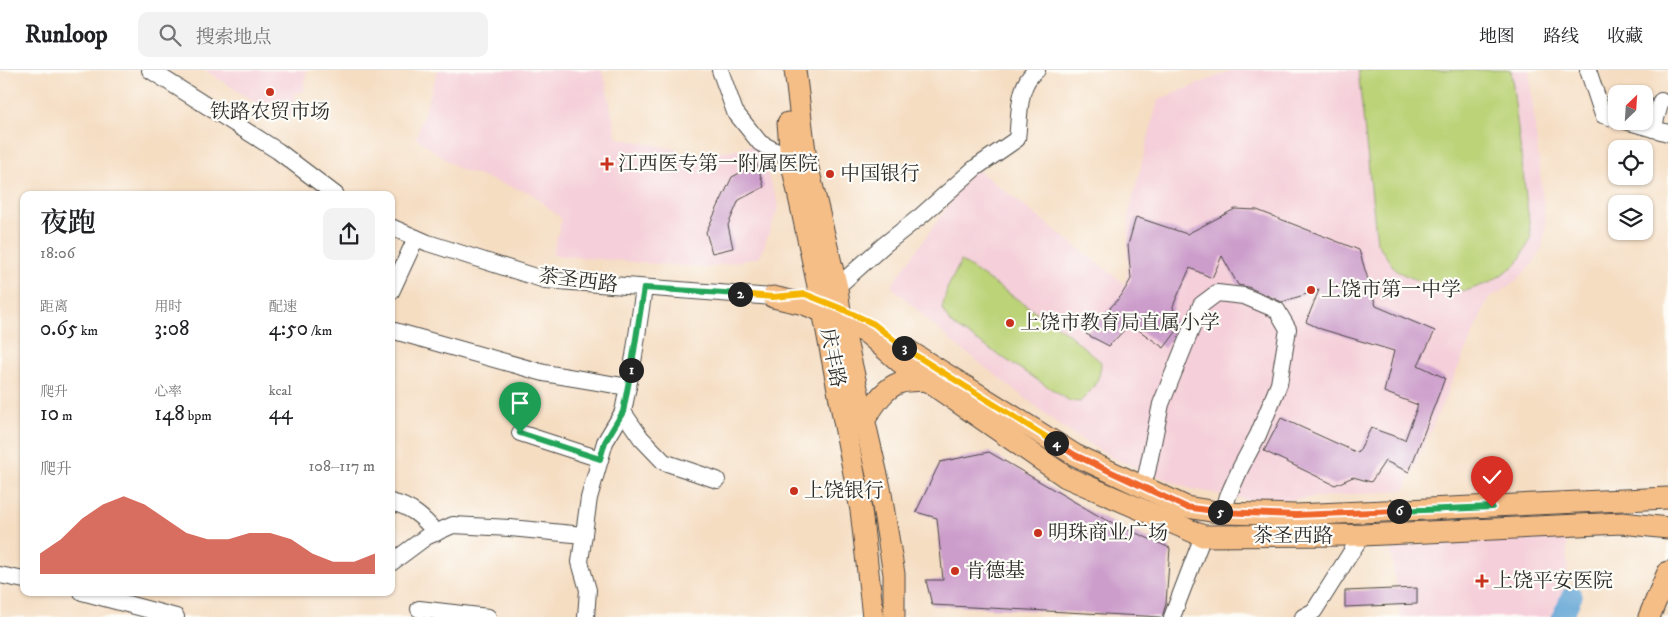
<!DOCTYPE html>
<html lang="zh">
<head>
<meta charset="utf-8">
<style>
  body { margin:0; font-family:"IM FELL DW Pica","Noto Serif SC",serif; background:#f2f2f2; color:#202124; height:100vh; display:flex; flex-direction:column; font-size:19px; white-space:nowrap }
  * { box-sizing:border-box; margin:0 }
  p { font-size:16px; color:#757577 }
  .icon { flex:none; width:28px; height:28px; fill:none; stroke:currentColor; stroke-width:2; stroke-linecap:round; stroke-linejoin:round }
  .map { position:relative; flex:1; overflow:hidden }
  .details { position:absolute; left:20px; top:121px; width:375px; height:405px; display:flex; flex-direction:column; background:#fff; border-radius:10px; box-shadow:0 1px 4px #0004 }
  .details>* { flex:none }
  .needle { width:32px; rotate:25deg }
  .fabs { position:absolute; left:1608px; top:15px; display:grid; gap:10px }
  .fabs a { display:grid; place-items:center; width:45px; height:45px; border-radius:10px; background:#fff; box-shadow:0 1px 4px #0004; font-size:25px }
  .pin { position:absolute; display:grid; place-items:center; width:42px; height:42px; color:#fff; margin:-51px -21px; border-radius:50% 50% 50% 0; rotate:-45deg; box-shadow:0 0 5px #0007 }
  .pin .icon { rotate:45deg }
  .km { position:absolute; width:25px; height:25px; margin:-12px; border-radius:50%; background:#222; color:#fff; font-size:14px; line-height:25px; text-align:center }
  .round { display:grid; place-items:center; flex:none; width:52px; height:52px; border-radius:10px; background:#f2f2f2 }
  .headline { display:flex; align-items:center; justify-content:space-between; height:85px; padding:0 20px }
  h1 { font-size:28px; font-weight:600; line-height:38px }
  .metrics { display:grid; grid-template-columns:repeat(3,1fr); gap:8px; height:85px; padding:5px 20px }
  .metrics div { display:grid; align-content:center }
  .metrics b { font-size:21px; font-weight:600 }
  .metrics small { font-size:14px; font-weight:400 }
  .metrics p { font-size:14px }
  .chart { height:140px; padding:10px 20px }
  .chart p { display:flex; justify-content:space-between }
  .chart svg { width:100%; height:90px; margin-top:5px; fill:#c8321e; opacity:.7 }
  header { display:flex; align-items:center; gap:30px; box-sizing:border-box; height:70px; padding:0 25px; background:#fff; border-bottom:1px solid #e0e0e0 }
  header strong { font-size:24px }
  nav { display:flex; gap:28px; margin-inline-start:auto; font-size:18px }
  .search { width:350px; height:45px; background:#f2f2f2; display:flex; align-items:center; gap:12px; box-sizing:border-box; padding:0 18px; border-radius:10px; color:#757577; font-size:19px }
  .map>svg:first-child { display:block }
  .built { fill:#f5cfd9 }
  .green { fill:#bcd378; stroke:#747f52 }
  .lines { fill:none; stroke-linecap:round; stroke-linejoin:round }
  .river { stroke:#5ea3d4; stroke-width:21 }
  .building { fill:#cc9dcb }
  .minor-casing { stroke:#494642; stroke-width:18 }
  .major-casing { stroke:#494642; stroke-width:23 }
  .minor { stroke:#fff; stroke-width:16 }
  .major { stroke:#f6be87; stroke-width:21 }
  .split-1-casing { stroke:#fff; stroke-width:10 }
  .split-2-casing { stroke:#fff; stroke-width:10 }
  .split-3-casing { stroke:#fff; stroke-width:10 }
  .split-4-casing { stroke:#fff; stroke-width:10 }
  .split-5-casing { stroke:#fff; stroke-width:10 }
  .split-6-casing { stroke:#fff; stroke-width:10 }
  .split-7-casing { stroke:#fff; stroke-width:10 }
  .split-1 { stroke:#22a559; stroke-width:6 }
  .split-2 { stroke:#22a559; stroke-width:6 }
  .split-3 { stroke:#f5b400; stroke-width:6 }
  .split-4 { stroke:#f5b400; stroke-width:6 }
  .split-5 { stroke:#f0652b; stroke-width:6 }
  .split-6 { stroke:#f0652b; stroke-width:6 }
  .split-7 { stroke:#22a559; stroke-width:6 }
  .poi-dot { fill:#c8321e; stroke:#fdfcf7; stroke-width:2 }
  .labels { text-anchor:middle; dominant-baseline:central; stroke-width:4.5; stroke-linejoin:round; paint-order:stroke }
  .poi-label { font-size:20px; fill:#2b2b2b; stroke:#fdfcf7; text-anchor:start }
  .street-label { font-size:20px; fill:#2b2b2b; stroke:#fdfcf7 }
</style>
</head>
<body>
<header>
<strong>Runloop</strong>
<div class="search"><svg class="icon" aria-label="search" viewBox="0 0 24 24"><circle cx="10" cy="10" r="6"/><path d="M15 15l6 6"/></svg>搜索地点</div>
<nav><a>地图</a><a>路线</a><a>收藏</a></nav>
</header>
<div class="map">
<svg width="1668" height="547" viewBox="0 0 1668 547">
  <rect width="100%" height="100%" fill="#fdfcf7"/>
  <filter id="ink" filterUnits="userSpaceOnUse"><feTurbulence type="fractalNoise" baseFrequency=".02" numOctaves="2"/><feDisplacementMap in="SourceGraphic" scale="10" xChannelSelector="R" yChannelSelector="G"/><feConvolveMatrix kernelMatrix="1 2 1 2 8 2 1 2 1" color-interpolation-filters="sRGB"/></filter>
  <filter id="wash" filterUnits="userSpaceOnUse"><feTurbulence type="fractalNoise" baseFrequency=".0096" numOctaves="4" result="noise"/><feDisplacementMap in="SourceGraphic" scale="20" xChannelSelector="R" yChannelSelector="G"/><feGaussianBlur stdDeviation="1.12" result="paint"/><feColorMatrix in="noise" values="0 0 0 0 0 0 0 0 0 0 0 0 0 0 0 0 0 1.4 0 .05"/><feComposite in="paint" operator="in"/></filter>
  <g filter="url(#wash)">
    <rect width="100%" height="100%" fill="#f5ddc2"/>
    <g class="built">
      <path d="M 205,0 L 306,0 L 304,21 L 296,23 L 293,45 L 273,44 Z"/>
      <path d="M 438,0 L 601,0 L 605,9 L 617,68 L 677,79 L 686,89 L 756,75 L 779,135 L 760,187 L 706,198 L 552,185 L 562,149 L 531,123 L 459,99 L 416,68 Z"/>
      <path d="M 1233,0 L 1529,0 L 1546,157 L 1542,178 L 1532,195 L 1511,215 L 1488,229 L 1405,420 L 1258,432 L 1188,418 L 1115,389 L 1069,362 L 950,270 L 891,216 L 975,98 L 1125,214 L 1127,204 L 1129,142 L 1158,30 Z"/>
      <path d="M 1567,467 L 1568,547 L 1400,547 L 1390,476 Z"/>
    </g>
    <g class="green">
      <path d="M 1358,0 L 1511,0 L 1531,169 L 1517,194 L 1491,212 L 1466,221 L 1430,216 L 1396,201 L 1377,173 Z"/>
      <path d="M 961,191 L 1067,263 L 1101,292 C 1101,310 1092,320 1080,332 L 1070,331 L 951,254 L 942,239 L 947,219 Z"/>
    </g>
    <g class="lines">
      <path class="river" d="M 1562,547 L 1572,526"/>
    </g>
    <g id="blocks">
      <g class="building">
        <path d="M 757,94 L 764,117 L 739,130 L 728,155 L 733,178 L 712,183 L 706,162 L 732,107 Z"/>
        <path d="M 1235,139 L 1257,140 L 1359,180 L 1376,236 L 1435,261 L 1418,295 L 1445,308 L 1409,402 L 1385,391 L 1371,412 L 1353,407 L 1335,415 L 1264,381 L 1281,348 L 1358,383 L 1371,358 L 1405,370 L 1418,335 L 1384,322 L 1394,281 L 1321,259 L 1306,252 L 1319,220 L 1282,232 L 1248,217 L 1238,215 L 1222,186 L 1212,208 L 1190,198 L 1173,236 L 1176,262 L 1164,278 L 1130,254 L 1109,276 L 1086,264 L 1121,226 L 1131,209 L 1128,175 L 1136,147 L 1187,164 Z"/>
        <path d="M 989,382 L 1104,449 L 1170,478 L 1166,534 L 1162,547 L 932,535 L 926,510 L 943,510 L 937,448 L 916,442 L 940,392 Z"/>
        <path d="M 1417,518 L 1417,534 L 1345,537 L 1345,521 Z"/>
      </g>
    </g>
  </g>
  <g filter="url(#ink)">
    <use href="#blocks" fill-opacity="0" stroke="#494642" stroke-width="1"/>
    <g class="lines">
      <g class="minor-casing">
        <g id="minor">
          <path d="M 150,0 L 278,81 L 336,125"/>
          <path d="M 720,0 L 735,42 L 760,73 L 791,89"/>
          <path d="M 1588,0 L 1603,45 L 1616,49"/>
          <path d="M 1626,51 L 1668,63"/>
          <path d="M 1653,59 L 1661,31"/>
          <path d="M 391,157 L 428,173 L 545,210 L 773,227"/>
          <path d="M 391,222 L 416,168"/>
          <path d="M 829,224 L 884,175 L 922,145 L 975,98 L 1017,69 C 1020,47 1017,13 1037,0"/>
          <path d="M 391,260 L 544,303 L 628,317"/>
          <path d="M 623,342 L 641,368 L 664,392 L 717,410"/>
          <path d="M 520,363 L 600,389"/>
          <path d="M 1142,417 L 1147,402 L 1161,334 L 1201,235 L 1217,223 L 1244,226 L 1277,240 L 1288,259 L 1279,314 L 1258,365 L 1241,397 L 1228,426 L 1223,443"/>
          <path d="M 391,432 C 411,437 423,447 436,463"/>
          <path d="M 391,493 L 426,467 L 453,455 L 510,458 L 584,465"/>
          <path d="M 0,505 L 24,510"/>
          <path d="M 82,522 L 176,547"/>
          <path d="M 419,539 L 488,547"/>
          <path d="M 586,547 L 588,520 L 580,492 L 589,428 L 605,372 L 623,342 L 634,286 L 644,218"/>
          <path d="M 1172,547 L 1203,466"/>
          <path d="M 1303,547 L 1314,541 L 1362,465"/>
        </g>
      </g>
      <g class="major-casing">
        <g id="major">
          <path d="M 795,0 L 806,90 L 837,218 L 841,249 L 880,418 L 894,504 L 894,547"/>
          <path d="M 788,53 L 791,89 L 821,230 L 861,440 L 873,547"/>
          <path d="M 773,227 L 804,234 L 841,249 L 868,264 L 900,292 L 1066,407 L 1203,466 L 1362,465 L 1622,453 L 1668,458"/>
          <path d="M 904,278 L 1075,385 L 1186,437 L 1223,443 L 1296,445 L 1668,428"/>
          <path d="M 864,350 C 874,336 883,319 899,313 C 907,310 918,311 927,310"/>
          <path d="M 1649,547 L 1668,502"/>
        </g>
      </g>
      <use href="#minor" class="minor"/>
      <use href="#major" class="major"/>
    </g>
  </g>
  <g class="lines" filter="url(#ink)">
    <g class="split-1-casing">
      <path id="split-1" d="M 520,363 L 600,389 L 605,372 L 623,342 L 631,300"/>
    </g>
    <g class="split-2-casing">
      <path id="split-2" d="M 631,300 L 644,218 L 740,224"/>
    </g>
    <g class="split-3-casing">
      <path id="split-3" d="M 740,224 L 773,227 L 805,224 L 840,238 L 874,254 L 904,278"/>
    </g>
    <g class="split-4-casing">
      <path id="split-4" d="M 904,278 L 1056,373"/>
    </g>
    <g class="split-5-casing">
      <path id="split-5" d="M 1056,373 L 1075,385 L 1186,437 L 1220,442"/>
    </g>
    <g class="split-6-casing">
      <path id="split-6" d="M 1220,442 L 1296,445 L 1399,441"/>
    </g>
    <g class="split-7-casing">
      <path id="split-7" d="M 1399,441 L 1492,437"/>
    </g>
    <use href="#split-1" class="split-1"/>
    <use href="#split-2" class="split-2"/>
    <use href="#split-3" class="split-3"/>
    <use href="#split-4" class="split-4"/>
    <use href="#split-5" class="split-5"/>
    <use href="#split-6" class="split-6"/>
    <use href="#split-7" class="split-7"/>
  </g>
  <g class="poi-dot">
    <circle cx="270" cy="22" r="5"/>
    <path d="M604.5 86.5h5v5h5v5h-5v5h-5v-5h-5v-5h5z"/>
    <circle cx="830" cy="104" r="5"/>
    <circle cx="1311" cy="220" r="5"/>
    <circle cx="1010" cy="253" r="5"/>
    <circle cx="794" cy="421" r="5"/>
    <circle cx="1038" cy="463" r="5"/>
    <circle cx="955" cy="501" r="5"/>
    <path d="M1479.5 503.5h5v5h5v5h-5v5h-5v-5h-5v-5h5z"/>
  </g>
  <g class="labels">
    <g class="poi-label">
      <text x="270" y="42" text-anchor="middle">铁路农贸市场</text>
      <text x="618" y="94">江西医专第一附属医院</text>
      <text x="840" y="104">中国银行</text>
      <text x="1321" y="220">上饶市第一中学</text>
      <text x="1020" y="253">上饶市教育局直属小学</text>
      <text x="804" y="421">上饶银行</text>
      <text x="1048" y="463">明珠商业广场</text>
      <text x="965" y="501">肯德基</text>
      <text x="1493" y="511">上饶平安医院</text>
    </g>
    <g class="street-label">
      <text transform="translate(578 211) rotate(7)">茶圣西路</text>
      <text transform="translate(832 288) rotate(79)">庆丰路</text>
      <text x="1293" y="466">茶圣西路</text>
    </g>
  </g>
</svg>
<div class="fabs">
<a><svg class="needle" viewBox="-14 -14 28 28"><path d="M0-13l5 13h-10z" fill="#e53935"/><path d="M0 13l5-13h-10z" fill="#757577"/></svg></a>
<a><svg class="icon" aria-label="locate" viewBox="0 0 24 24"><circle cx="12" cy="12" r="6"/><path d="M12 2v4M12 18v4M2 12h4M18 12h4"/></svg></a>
<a><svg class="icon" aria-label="layers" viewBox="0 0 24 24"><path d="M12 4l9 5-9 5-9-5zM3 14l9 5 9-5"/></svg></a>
</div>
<div class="pin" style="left:520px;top:363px;background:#1e9e55"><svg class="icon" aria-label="arrive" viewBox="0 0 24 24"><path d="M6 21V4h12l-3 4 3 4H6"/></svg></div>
<div class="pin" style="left:1492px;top:437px;background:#d93025"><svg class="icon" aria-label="check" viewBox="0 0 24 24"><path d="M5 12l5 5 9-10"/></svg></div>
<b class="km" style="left:631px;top:300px">1</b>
<b class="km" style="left:740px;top:224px">2</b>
<b class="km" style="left:904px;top:278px">3</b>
<b class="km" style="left:1056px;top:373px">4</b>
<b class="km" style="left:1220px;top:442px">5</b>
<b class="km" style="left:1399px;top:441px">6</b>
<section class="details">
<div class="headline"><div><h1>夜跑</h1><p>18:06</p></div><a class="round"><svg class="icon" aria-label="share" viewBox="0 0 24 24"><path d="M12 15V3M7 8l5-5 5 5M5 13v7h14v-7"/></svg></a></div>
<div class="metrics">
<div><p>距离</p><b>0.65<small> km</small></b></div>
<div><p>用时</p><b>3:08</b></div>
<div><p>配速</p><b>4:50<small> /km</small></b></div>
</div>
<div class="metrics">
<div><p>爬升</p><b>10<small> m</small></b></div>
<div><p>心率</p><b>148<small> bpm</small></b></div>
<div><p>kcal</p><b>44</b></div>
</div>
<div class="chart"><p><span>爬升</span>108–117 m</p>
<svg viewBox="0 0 160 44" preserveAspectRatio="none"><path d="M0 44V34L10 27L20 17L30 10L40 6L50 10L60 17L70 24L80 27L90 27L100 24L110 24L120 27L130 34L140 38L150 38L160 34V44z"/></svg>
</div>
</section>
</div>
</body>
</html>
